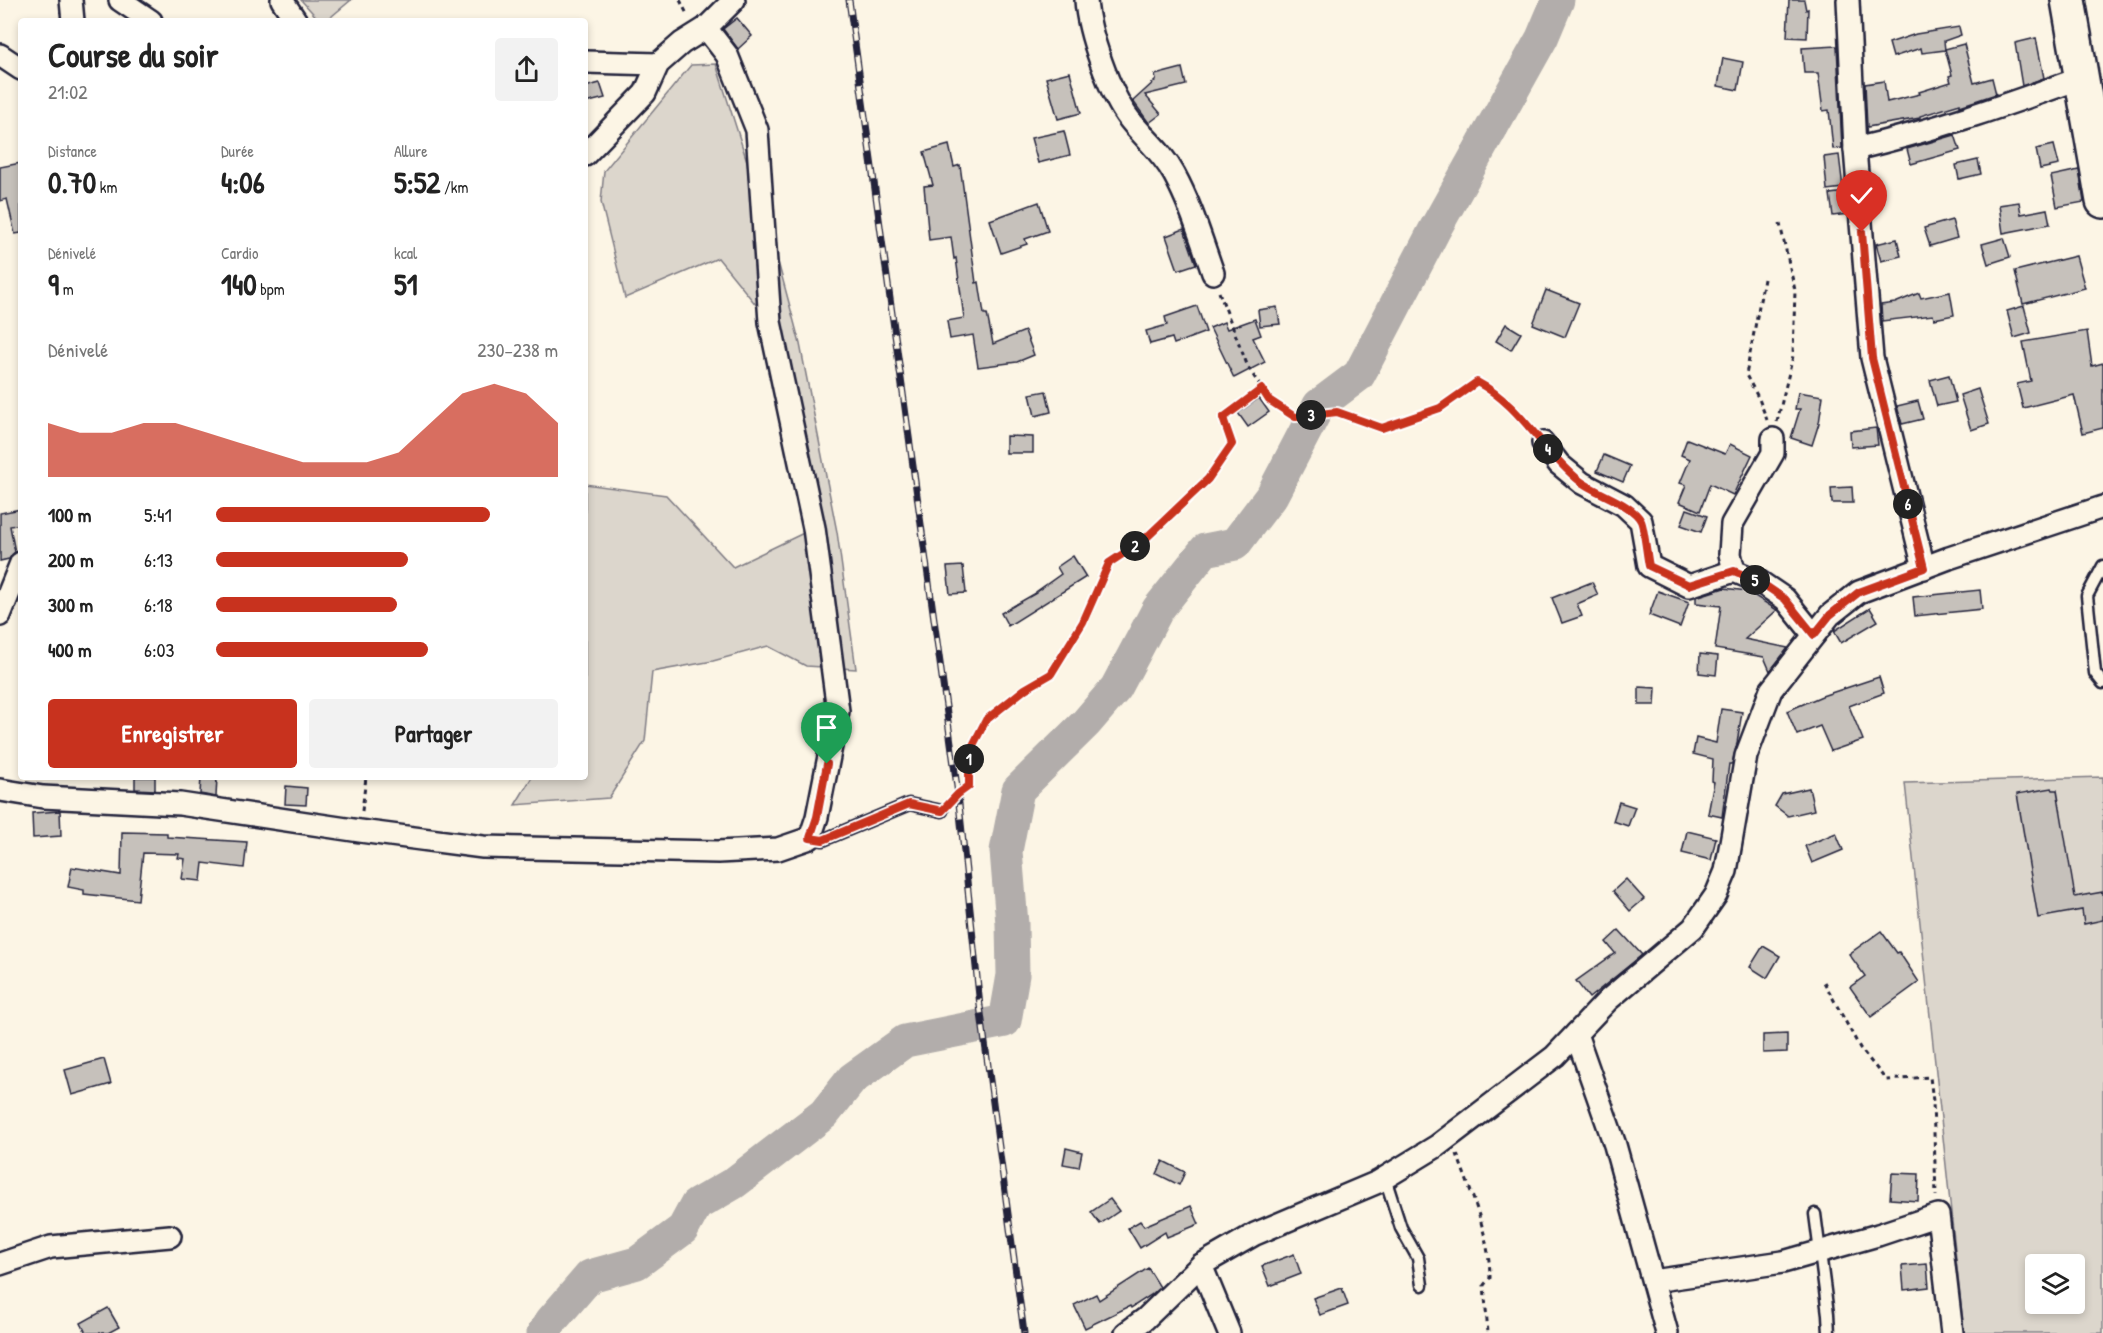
<!DOCTYPE html>
<html lang="fr">
<head>
<meta charset="utf-8">
<style>
  body { margin:0; font-family:"Patrick Hand",sans-serif; background:#f2f2f2; color:#222; height:100vh; display:flex; flex-direction:column; font-size:22px; white-space:nowrap }
  * { box-sizing:border-box; margin:0 }
  p { font-size:20px; color:#767676 }
  .icon { flex:none; width:33px; height:33px; fill:none; stroke:currentColor; stroke-width:2; stroke-linecap:round; stroke-linejoin:round }
  .map { position:relative; flex:1; overflow:hidden }
  .details { position:absolute; left:18px; top:18px; width:570px; height:762px; display:flex; flex-direction:column; background:#fff; border-radius:6px; box-shadow:0 3px 9px #0003 }
  .details>* { flex:none }
  .buttons { position:absolute; left:2025px; top:1254px; display:grid; gap:12px }
  .buttons a { display:grid; place-items:center; width:60px; height:60px; border-radius:6px; background:#fff; box-shadow:0 3px 9px #0003; font-size:30px }
  .pin { position:absolute; display:grid; place-items:center; width:51px; height:51px; color:#fff; margin:-62px -26px; border-radius:50% 50% 50% 0; rotate:-45deg; box-shadow:0 0 6px #0007 }
  .pin .icon { rotate:45deg }
  .km { position:absolute; width:30px; height:30px; margin:-15px; border-radius:50%; background:#222; color:#fff; font-size:16px; line-height:30px; text-align:center }
  .round { display:grid; place-items:center; flex:none; width:63px; height:63px; border-radius:6px; background:#f2f2f2 }
  .headline { display:flex; align-items:center; justify-content:space-between; height:102px; padding:0 30px }
  h1 { font-size:33px; font-weight:700; line-height:45px }
  .stats { display:grid; grid-template-columns:repeat(3,1fr); gap:9px; height:102px; padding:6px 30px }
  .stats div { display:grid; align-content:center }
  .stats b { font-size:30px; font-weight:700 }
  .stats small { font-size:16px; font-weight:400 }
  .stats p { font-size:16px }
  .chart { height:168px; padding:12px 30px }
  .chart p { display:flex; justify-content:space-between }
  .chart svg { width:100%; height:108px; margin-top:6px; fill:#c8321e; opacity:.7 }
  .button { display:flex; gap:12px; margin-top:auto; padding:12px 30px }
  .button a { flex:1; height:69px; border-radius:6px; background:#c8321e; color:#fff; font-size:24px; font-weight:700; line-height:69px; text-align:center }
  .button a+a { background:#f2f2f2; color:#222 }
  ul { padding:0 30px; list-style:none; font-size:20px }
  li { display:grid; grid-template-columns:96px 72px 1fr; align-items:center; height:45px }
  li i { height:15px; border-radius:8px; background:#c8321e }
  .map>svg:first-child { display:block }
  .green { fill:#dcd6cc; stroke:#7f7c84; stroke-width:1.5; fill-rule:evenodd }
  .lines { fill:none; stroke-linecap:round; stroke-linejoin:round }
  .river { stroke:#b2adab; stroke-width:33 }
  .building { fill:#c6c1bb; stroke:#22223b; stroke-width:1.5 }
  .service-casing { stroke:#22223b; stroke-width:15 }
  .minor-casing { stroke:#22223b; stroke-width:26 }
  .primary-casing { stroke:#22223b; stroke-width:38 }
  .path { stroke:#22223b; stroke-width:3; stroke-dasharray:4.5 4.5; stroke-linecap:butt }
  .service { stroke:#fcf5e5; stroke-width:10 }
  .minor { stroke:#fcf5e5; stroke-width:21 }
  .primary { stroke:#fcf5e5; stroke-width:33 }
  .rail-casing { stroke:#22223b; stroke-width:7 }
  .rail { stroke:#fcf5e5; stroke-width:4.5; stroke-dasharray:14; stroke-linecap:butt }
  .route-casing { stroke:#fff; stroke-width:12 }
  .route { stroke:#c8321e; stroke-width:8 }
</style>
</head>
<body>
<div class="map">
<svg width="2103" height="1333" viewBox="0 0 2103 1333">
  <rect width="100%" height="100%" fill="#fcf5e5"/>
  <filter id="ink" filterUnits="userSpaceOnUse"><feTurbulence type="fractalNoise" baseFrequency=".0167" numOctaves="2"/><feDisplacementMap in="SourceGraphic" scale="12" xChannelSelector="R" yChannelSelector="G"/><feConvolveMatrix kernelMatrix="1 2 1 2 8 2 1 2 1" color-interpolation-filters="sRGB"/></filter>
  <g filter="url(#ink)">
    <g class="green">
      <path d="M 301,0 L 351,0 L 326,21 L 320,21 Z"/>
      <path d="M 716,64 L 773,243 L 800,344 L 837,532 L 856,669 L 806,666 L 768,646 L 713,661 L 652,672 L 645,741 L 609,798 L 515,805 L 532,777 L 585,777 L 585,484 L 666,495 L 733,567 L 814,528 L 770,322 L 718,258 L 625,298 L 601,202 L 604,171 L 691,65 Z"/>
      <path d="M 2103,777 L 2103,1333 L 1964,1333 L 1905,783 ZM 2036,1264 L 2074,1264 L 2074,1304 L 2036,1304 Z"/>
    </g>
    <g class="lines">
      <path class="river" d="M 543,1333 L 552,1320 L 590,1276 L 637,1263 L 683,1229 L 696,1205 L 734,1183 L 824,1114 L 852,1079 L 905,1041 L 1005,1021 L 1013,975 L 1012,924 L 1006,851 L 1018,790 L 1086,723 L 1116,688 L 1158,609 L 1205,550 L 1235,544 L 1272,495 L 1319,405 L 1359,375 L 1435,229 L 1542,38 L 1558,0"/>
    </g>
    <g class="building">
      <path d="M 1789,0 L 1804,0 L 1806,10 L 1808,9 L 1807,38 L 1787,37 Z"/>
      <path d="M 737,18 L 752,36 L 738,49 L 723,29 Z"/>
      <path d="M 1959,27 L 1961,35 L 1944,41 L 1945,50 L 1922,53 L 1921,48 L 1893,57 L 1889,43 L 1916,34 Z"/>
      <path d="M 2036,38 L 2044,78 L 2022,86 L 2015,43 Z"/>
      <path d="M 1964,44 L 1974,83 L 1992,78 L 1996,94 L 1960,106 L 1960,104 L 1920,116 L 1920,118 L 1867,127 L 1865,84 L 1884,81 L 1887,102 L 1920,94 L 1919,92 L 1951,82 L 1949,76 L 1952,75 L 1945,49 Z"/>
      <path d="M 1837,46 L 1842,148 L 1833,149 L 1829,110 L 1823,111 L 1818,73 L 1804,73 L 1802,48 Z"/>
      <path d="M 1723,58 L 1743,62 L 1738,90 L 1718,86 Z"/>
      <path d="M 1182,68 L 1186,85 L 1145,95 L 1161,114 L 1149,123 L 1133,101 L 1156,80 L 1155,75 Z"/>
      <path d="M 1070,72 L 1081,113 L 1058,119 L 1046,78 Z"/>
      <path d="M 600,83 L 605,98 L 585,103 L 585,87 Z"/>
      <path d="M 1064,131 L 1070,155 L 1038,163 L 1031,138 Z"/>
      <path d="M 1955,135 L 1960,150 L 1911,164 L 1907,149 Z"/>
      <path d="M 949,145 L 954,167 L 960,165 L 976,283 L 979,282 L 984,314 L 987,314 L 993,344 L 1025,331 L 1034,355 L 1017,362 L 978,367 L 973,335 L 950,339 L 947,321 L 964,318 L 956,258 L 954,259 L 951,237 L 929,240 L 924,186 L 933,185 L 924,152 Z"/>
      <path d="M 2054,145 L 2059,165 L 2040,169 L 2036,149 Z"/>
      <path d="M 1839,155 L 1843,188 L 1827,190 L 1824,157 Z"/>
      <path d="M 1978,160 L 1981,174 L 1959,179 L 1956,165 Z"/>
      <path d="M 21,163 L 21,233 L 15,234 L 7,199 L 0,201 L 0,167 Z"/>
      <path d="M 2079,170 L 2084,202 L 2057,207 L 2051,176 Z"/>
      <path d="M 1846,192 L 1848,214 L 1833,216 L 1830,194 Z"/>
      <path d="M 1039,202 L 1048,231 L 1025,239 L 1027,244 L 1001,253 L 990,220 Z"/>
      <path d="M 2019,202 L 2021,214 L 2047,209 L 2050,224 L 2003,233 L 1999,205 Z"/>
      <path d="M 1952,220 L 1957,238 L 1930,246 L 1924,228 Z"/>
      <path d="M 1184,229 L 1196,264 L 1178,270 L 1166,236 Z"/>
      <path d="M 2004,238 L 2010,257 L 1988,264 L 1982,244 Z"/>
      <path d="M 1897,239 L 1901,256 L 1881,261 L 1876,244 Z"/>
      <path d="M 2076,256 L 2085,288 L 2023,304 L 2015,271 Z"/>
      <path d="M 1546,290 L 1579,303 L 1565,337 L 1533,324 Z"/>
      <path d="M 1950,292 L 1954,315 L 1934,319 L 1933,315 L 1882,321 L 1881,305 L 1895,303 L 1919,293 L 1921,298 Z"/>
      <path d="M 1197,306 L 1206,332 L 1174,344 L 1172,338 L 1150,344 L 1146,331 L 1167,325 L 1165,317 Z"/>
      <path d="M 2024,306 L 2031,333 L 2014,338 L 2007,311 Z"/>
      <path d="M 1277,307 L 1280,324 L 1260,326 L 1258,310 Z"/>
      <path d="M 1255,319 L 1261,335 L 1253,338 L 1265,362 L 1234,378 L 1210,328 L 1224,322 L 1227,329 Z"/>
      <path d="M 1506,324 L 1521,333 L 1511,350 L 1496,341 Z"/>
      <path d="M 2087,331 L 2092,366 L 2103,363 L 2103,428 L 2083,433 L 2074,395 L 2023,408 L 2017,384 L 2031,381 L 2023,342 Z"/>
      <path d="M 1949,375 L 1956,402 L 1937,406 L 1930,380 Z"/>
      <path d="M 1978,389 L 1989,424 L 1971,430 L 1960,395 Z"/>
      <path d="M 1046,391 L 1051,412 L 1035,416 L 1030,394 Z"/>
      <path d="M 1798,392 L 1823,396 L 1819,423 L 1812,445 L 1791,438 L 1800,409 L 1795,409 Z"/>
      <path d="M 1259,398 L 1269,412 L 1248,427 L 1238,413 Z"/>
      <path d="M 1918,401 L 1923,419 L 1902,424 L 1897,406 Z"/>
      <path d="M 1876,428 L 1878,445 L 1851,447 L 1850,431 Z"/>
      <path d="M 1006,436 L 1033,437 L 1033,453 L 1006,453 Z"/>
      <path d="M 1687,439 L 1725,454 L 1730,444 L 1752,455 L 1733,495 L 1710,484 L 1700,511 L 1679,502 L 1686,485 L 1680,483 L 1690,459 L 1681,455 Z"/>
      <path d="M 1604,455 L 1630,466 L 1623,482 L 1597,471 Z"/>
      <path d="M 1852,487 L 1853,503 L 1832,503 L 1831,488 Z"/>
      <path d="M 21,509 L 21,524 L 10,526 L 15,552 L 9,559 L 0,561 L 0,513 Z"/>
      <path d="M 1687,509 L 1707,516 L 1701,532 L 1681,525 Z"/>
      <path d="M 1073,556 L 1086,577 L 1008,626 L 1001,613 L 1036,593 L 1036,592 L 1061,574 L 1057,567 Z"/>
      <path d="M 963,566 L 966,593 L 950,594 L 947,567 Z"/>
      <path d="M 1592,582 L 1598,595 L 1577,604 L 1582,616 L 1562,623 L 1552,598 Z"/>
      <path d="M 1724,588 L 1747,591 L 1777,610 L 1745,639 L 1788,648 L 1770,671 L 1764,657 L 1715,649 L 1721,606 L 1696,603 L 1696,597 Z"/>
      <path d="M 1980,590 L 1982,609 L 1915,616 L 1913,597 Z"/>
      <path d="M 1658,591 L 1689,602 L 1680,627 L 1649,615 Z"/>
      <path d="M 1870,608 L 1878,621 L 1841,643 L 1834,631 Z"/>
      <path d="M 1700,654 L 1718,656 L 1716,675 L 1699,673 Z"/>
      <path d="M 1879,677 L 1884,693 L 1849,706 L 1863,740 L 1831,751 L 1820,726 L 1797,735 L 1787,711 L 1822,696 Z"/>
      <path d="M 1639,687 L 1656,688 L 1655,705 L 1639,705 Z"/>
      <path d="M 1721,709 L 1742,712 L 1737,743 L 1732,764 L 1729,764 L 1722,817 L 1708,814 L 1714,782 L 1712,781 L 1713,759 L 1693,754 L 1696,738 L 1716,743 Z"/>
      <path d="M 135,777 L 155,777 L 155,790 L 135,789 Z"/>
      <path d="M 201,777 L 217,777 L 216,797 L 200,794 Z"/>
      <path d="M 286,786 L 307,788 L 306,805 L 285,804 Z"/>
      <path d="M 1809,788 L 1814,810 L 1788,816 L 1775,806 L 1782,794 Z"/>
      <path d="M 2052,788 L 2053,790 L 2057,790 L 2075,897 L 2103,892 L 2103,920 L 2084,924 L 2082,910 L 2038,918 L 2017,794 Z"/>
      <path d="M 1619,802 L 1635,807 L 1628,826 L 1613,821 Z"/>
      <path d="M 60,811 L 61,836 L 33,838 L 32,813 Z"/>
      <path d="M 1687,831 L 1716,838 L 1711,860 L 1682,853 Z"/>
      <path d="M 122,832 L 167,833 L 167,837 L 247,842 L 244,868 L 203,863 L 201,881 L 182,879 L 185,859 L 178,858 L 179,854 L 143,853 L 138,900 L 84,894 L 84,890 L 68,887 L 72,867 L 121,875 Z"/>
      <path d="M 1836,833 L 1843,850 L 1812,863 L 1805,846 Z"/>
      <path d="M 1626,879 L 1644,899 L 1630,911 L 1613,891 Z"/>
      <path d="M 1619,930 L 1642,955 L 1589,998 L 1576,981 L 1615,953 L 1606,942 Z"/>
      <path d="M 1881,931 L 1897,953 L 1899,952 L 1919,982 L 1871,1017 L 1850,987 L 1865,976 L 1849,954 Z"/>
      <path d="M 1763,946 L 1780,956 L 1767,978 L 1750,967 Z"/>
      <path d="M 1787,1034 L 1787,1052 L 1763,1053 L 1763,1035 Z"/>
      <path d="M 104,1059 L 111,1084 L 72,1095 L 65,1070 Z"/>
      <path d="M 1066,1148 L 1082,1152 L 1079,1167 L 1063,1164 Z"/>
      <path d="M 1163,1161 L 1185,1172 L 1179,1185 L 1157,1174 Z"/>
      <path d="M 1892,1173 L 1919,1174 L 1918,1201 L 1890,1199 Z"/>
      <path d="M 1110,1199 L 1119,1211 L 1100,1224 L 1091,1212 Z"/>
      <path d="M 1191,1206 L 1199,1224 L 1167,1237 L 1165,1232 L 1140,1248 L 1128,1228 L 1140,1221 L 1144,1226 Z"/>
      <path d="M 1294,1254 L 1301,1274 L 1270,1286 L 1262,1266 Z"/>
      <path d="M 1927,1264 L 1929,1287 L 1904,1290 L 1902,1266 Z"/>
      <path d="M 1148,1268 L 1160,1287 L 1151,1295 L 1131,1308 L 1130,1306 L 1085,1328 L 1074,1305 L 1096,1294 L 1099,1300 Z"/>
      <path d="M 1342,1288 L 1348,1305 L 1320,1315 L 1313,1298 Z"/>
      <path d="M 108,1308 L 119,1327 L 108,1333 L 86,1333 L 81,1323 Z"/>
    </g>
    <g class="lines">
      <g class="service-casing">
        <g id="service">
          <path d="M 2103,566 L 2087,596 L 2095,673 L 2103,683"/>
          <path d="M 810,838 L 823,840 L 909,804 L 942,811"/>
          <path d="M 1385,1178 L 1401,1228 L 1418,1258 L 1422,1285"/>
          <path d="M 1815,1214 L 1828,1314 L 1829,1333"/>
        </g>
      </g>
      <g class="minor-casing">
        <g id="minor">
          <path d="M 71,0 L 73,21"/>
          <path d="M 120,0 L 151,21"/>
          <path d="M 282,0 L 296,21"/>
          <path d="M 1086,0 C 1088,32 1110,95 1130,120 C 1145,139 1162,152 1174,174 C 1191,205 1201,239 1213,273"/>
          <path d="M 1848,0 L 1855,149 L 1872,358 L 1924,568"/>
          <path d="M 0,55 L 21,69"/>
          <path d="M 585,62 L 658,64"/>
          <path d="M 1855,149 C 1932,131 2006,105 2081,78"/>
          <path d="M 585,155 L 645,93 L 658,64 L 682,43 L 706,28 L 734,0"/>
          <path d="M 1543,443 L 1559,464 L 1582,483 L 1624,505 L 1641,521 L 1649,566 L 1689,586 L 1734,571 L 1760,582 L 1785,599 L 1814,635"/>
          <path d="M 1734,571 L 1730,554 L 1732,524 L 1773,453 L 1773,439"/>
          <path d="M 0,615 L 21,563"/>
          <path d="M 0,790 L 43,797 L 180,804 L 360,831 L 483,847 L 718,852 L 778,849 L 810,838 L 817,817 L 838,711 L 814,528 L 770,322 L 757,130 L 727,55 L 706,28"/>
          <path d="M 1576,1034 L 1615,1145 L 1667,1333"/>
          <path d="M 0,1264 L 51,1247 L 170,1236"/>
          <path d="M 1201,1265 L 1229,1333"/>
          <path d="M 1653,1281 L 1783,1262 L 1878,1235 L 1938,1215 L 1952,1333"/>
          <path d="M 1126,1333 L 1145,1319 L 1201,1265 L 1255,1234 L 1378,1182 L 1437,1146 L 1555,1056 L 1608,1000 L 1693,928 L 1716,895 L 1726,871 L 1746,756 L 1771,690 L 1830,615 L 1859,592 L 1949,558 L 2103,507"/>
        </g>
      </g>
      <g class="primary-casing">
        <path id="primary" d="M 2068,0 L 2103,201"/>
      </g>
      <g class="path">
        <path d="M 680,0 L 688,16"/>
        <path d="M 1764,279 L 1746,375 L 1759,399 L 1767,420"/>
        <path d="M 1219,292 L 1248,367 L 1269,400 L 1295,417 L 1337,412 L 1382,428 L 1440,408 L 1477,382 L 1493,390 L 1531,428"/>
        <path d="M 1777,422 L 1793,356 L 1795,290 L 1780,224"/>
        <path d="M 951,801 L 969,786 L 969,752 L 986,720 L 1025,689 L 1051,674 L 1083,622 L 1109,563 L 1144,540 L 1208,479 L 1232,444 L 1223,418 L 1262,389"/>
        <path d="M 362,811 L 366,777"/>
        <path d="M 1824,982 L 1860,1048 L 1886,1080 L 1930,1077 L 1933,1101 L 1936,1196"/>
        <path d="M 1457,1154 C 1471,1193 1490,1236 1490,1278 L 1484,1285 L 1488,1333"/>
      </g>
      <use href="#service" class="service"/>
      <use href="#minor" class="minor"/>
      <use href="#primary" class="primary"/>
      <g class="rail-casing">
        <path id="rail" d="M 849,0 L 958,794 L 980,1006 L 1024,1333"/>
      </g>
      <use href="#rail" class="rail"/>
    </g>
  </g>
  <g class="lines" filter="url(#ink)">
    <g class="route-casing">
      <path id="route" d="M 827,764 L 817,817 L 810,838 L 823,840 L 909,804 L 942,811 L 958,794 L 969,786 L 969,753 L 986,720 L 1025,689 L 1051,674 L 1083,622 L 1109,563 L 1144,540 L 1208,479 L 1232,444 L 1223,418 L 1262,389 L 1269,400 L 1295,417 L 1337,412 L 1382,428 L 1440,408 L 1477,382 C 1521,405 1542,451 1580,481 C 1595,493 1633,504 1641,521 C 1644,527 1647,557 1649,566 L 1689,585 L 1734,571 L 1760,582 L 1785,599 L 1814,635 L 1830,615 L 1859,592 L 1924,568 L 1872,358 L 1862,232"/>
    </g>
    <use href="#route" class="route"/>
  </g>
</svg>
<div class="buttons">
<a><svg class="icon" aria-label="layers" viewBox="0 0 24 24"><path d="M12 4l9 5-9 5-9-5zM3 14l9 5 9-5"/></svg></a>
</div>
<div class="pin" style="left:827px;top:764px;background:#1e9e55"><svg class="icon" aria-label="arrive" viewBox="0 0 24 24"><path d="M6 21V4h12l-3 4 3 4H6"/></svg></div>
<div class="pin" style="left:1862px;top:232px;background:#d93025"><svg class="icon" aria-label="check" viewBox="0 0 24 24"><path d="M5 12l5 5 9-10"/></svg></div>
<b class="km" style="left:969px;top:759px">1</b>
<b class="km" style="left:1135px;top:546px">2</b>
<b class="km" style="left:1311px;top:415px">3</b>
<b class="km" style="left:1548px;top:449px">4</b>
<b class="km" style="left:1755px;top:580px">5</b>
<b class="km" style="left:1908px;top:504px">6</b>
<section class="details">
<div class="headline"><div><h1>Course du soir</h1><p>21:02</p></div><a class="round"><svg class="icon" aria-label="share" viewBox="0 0 24 24"><path d="M12 15V3M7 8l5-5 5 5M5 13v7h14v-7"/></svg></a></div>
<div class="stats">
<div><p>Distance</p><b>0.70<small> km</small></b></div>
<div><p>Durée</p><b>4:06</b></div>
<div><p>Allure</p><b>5:52<small> /km</small></b></div>
</div>
<div class="stats">
<div><p>Dénivelé</p><b>9<small> m</small></b></div>
<div><p>Cardio</p><b>140<small> bpm</small></b></div>
<div><p>kcal</p><b>51</b></div>
</div>
<div class="chart"><p><span>Dénivelé</span>230–238 m</p>
<svg viewBox="0 0 160 44" preserveAspectRatio="none"><path d="M0 44V22L10 26L20 26L30 22L40 22L50 26L60 30L70 34L80 38L90 38L100 38L110 34L120 22L130 10L140 6L150 10L160 22V44z"/></svg>
</div>
<ul>
<li><b>100 m</b>5:41<i style="width:80%"></i></li>
<li><b>200 m</b>6:13<i style="width:56%"></i></li>
<li><b>300 m</b>6:18<i style="width:53%"></i></li>
<li><b>400 m</b>6:03<i style="width:62%"></i></li>
</ul>
<div class="button"><a>Enregistrer</a><a>Partager</a></div>
</section>
</div>
</body>
</html>
